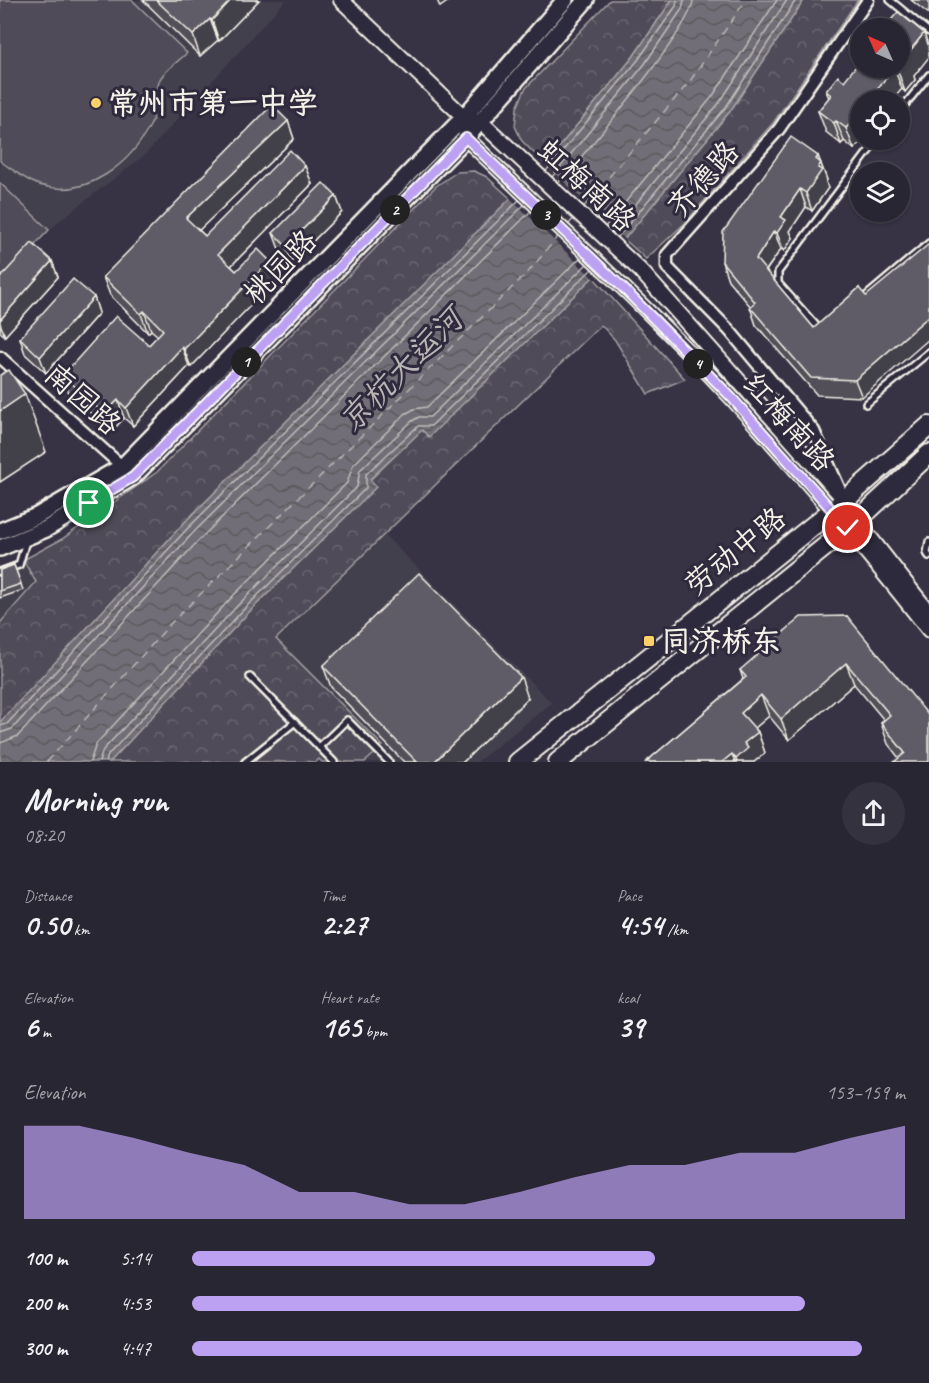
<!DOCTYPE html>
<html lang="en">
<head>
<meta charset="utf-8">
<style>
  body { margin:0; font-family:Caveat,"LXGW WenKai TC",sans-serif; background:#35323f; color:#f1f3f6; height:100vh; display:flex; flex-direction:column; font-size:22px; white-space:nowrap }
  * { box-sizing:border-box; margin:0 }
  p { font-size:20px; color:#a5a5ac }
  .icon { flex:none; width:33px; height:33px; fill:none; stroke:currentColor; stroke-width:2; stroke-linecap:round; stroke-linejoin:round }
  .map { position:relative; height:762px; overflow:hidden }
  .side { display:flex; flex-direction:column; background:#292633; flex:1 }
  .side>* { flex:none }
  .needle { width:39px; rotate:315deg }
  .buttons { position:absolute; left:850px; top:18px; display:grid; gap:12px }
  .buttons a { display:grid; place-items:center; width:60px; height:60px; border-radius:50%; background:#292633; box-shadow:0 2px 4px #0004,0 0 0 2px #45434e; font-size:30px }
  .pin { position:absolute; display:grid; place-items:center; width:51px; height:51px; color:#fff; margin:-26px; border:3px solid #fff; border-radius:50%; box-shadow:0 2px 6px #0007 }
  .km { position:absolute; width:30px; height:30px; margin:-15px; border-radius:50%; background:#222; color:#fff; font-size:16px; line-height:30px; text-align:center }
  .round { display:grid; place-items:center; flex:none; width:63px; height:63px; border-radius:32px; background:#35323f }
  .overview { display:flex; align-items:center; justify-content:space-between; height:102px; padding:0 24px }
  h1 { font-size:33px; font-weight:800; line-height:45px }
  .figures { display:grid; grid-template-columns:repeat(3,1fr); gap:9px; height:102px; padding:6px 24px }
  .figures div { display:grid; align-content:center }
  .figures b { font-size:30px; font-weight:800 }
  .figures small { font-size:16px; font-weight:400 }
  .figures p { font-size:16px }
  .chart { height:168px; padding:12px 24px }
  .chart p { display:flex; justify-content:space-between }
  .chart svg { width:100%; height:108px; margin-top:6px; fill:#bca0f2; opacity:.7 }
  ul { padding:0 24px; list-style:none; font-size:20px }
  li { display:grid; grid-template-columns:96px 72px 1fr; align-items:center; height:45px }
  li i { height:15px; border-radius:8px; background:#bca0f2 }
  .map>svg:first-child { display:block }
  .built { fill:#433f4e }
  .grass { fill:#504b59; stroke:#a29ea0; stroke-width:1.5 }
  .park { fill:url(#park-crowns); stroke:#a29ea0; stroke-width:1.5 }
  .water { fill:url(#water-waves); stroke:#a6a2a4; stroke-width:1.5 }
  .pier { fill:#373244 }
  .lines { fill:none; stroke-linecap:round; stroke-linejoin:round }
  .shore { stroke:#c0bdbb; stroke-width:1.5 }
  .ferry { stroke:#bab6b5; stroke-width:1.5; stroke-dasharray:8 6; stroke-linecap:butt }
  .service-casing { stroke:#f4f1e8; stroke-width:10 }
  .minor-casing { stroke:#f4f1e8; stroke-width:15 }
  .tertiary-casing { stroke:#f4f1e8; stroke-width:18 }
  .secondary-casing { stroke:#f4f1e8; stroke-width:20 }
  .primary-casing { stroke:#f4f1e8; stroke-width:22 }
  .service { stroke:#2f2a3d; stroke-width:5 }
  .minor { stroke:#2f2a3d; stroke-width:10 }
  .tertiary { stroke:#2f2a3d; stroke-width:14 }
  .secondary { stroke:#2f2a3d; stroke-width:15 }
  .primary { stroke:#2f2a3d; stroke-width:18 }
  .wall { fill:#524f59; stroke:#f4f1e8; stroke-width:1.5 }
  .shaded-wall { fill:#424048; stroke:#f4f1e8; stroke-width:1.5 }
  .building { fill:#5f5c67; stroke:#f4f1e8; stroke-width:1.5 }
  .route-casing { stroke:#fff; stroke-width:12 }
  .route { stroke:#bca0f2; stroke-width:8 }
  .poi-dot { fill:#ffd166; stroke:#2f2a3d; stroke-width:2 }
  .labels { text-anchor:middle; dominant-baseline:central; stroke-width:6; stroke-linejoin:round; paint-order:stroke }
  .poi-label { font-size:30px; font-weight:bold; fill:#f4f1e8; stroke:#2f2a3d; text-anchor:start }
  .street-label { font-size:30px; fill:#f4f1e8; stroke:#2f2a3d }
  .water-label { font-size:32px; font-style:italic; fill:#bab6b5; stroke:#2f2a3d }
</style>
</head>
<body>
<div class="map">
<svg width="929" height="762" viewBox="0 0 929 762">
  <defs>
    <pattern id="park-crowns" width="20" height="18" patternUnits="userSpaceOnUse" patternTransform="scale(1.5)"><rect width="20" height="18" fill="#504b59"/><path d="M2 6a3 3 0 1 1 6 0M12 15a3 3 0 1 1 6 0" fill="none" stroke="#6a6571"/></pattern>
    <pattern id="water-waves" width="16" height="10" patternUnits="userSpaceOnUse" patternTransform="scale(1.5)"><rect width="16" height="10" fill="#726e77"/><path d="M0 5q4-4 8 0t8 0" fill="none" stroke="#5b595c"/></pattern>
  </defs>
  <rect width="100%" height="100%" fill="#373244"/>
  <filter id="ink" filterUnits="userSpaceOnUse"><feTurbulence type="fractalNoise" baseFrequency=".0167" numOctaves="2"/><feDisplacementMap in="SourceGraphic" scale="12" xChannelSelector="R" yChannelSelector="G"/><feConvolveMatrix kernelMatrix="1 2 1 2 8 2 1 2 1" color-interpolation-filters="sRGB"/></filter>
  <g filter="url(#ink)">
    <g class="built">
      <path d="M 0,0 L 286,0 L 145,155 L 59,221 L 0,283 Z"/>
      <path d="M 384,534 L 552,703 L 477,762 L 365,762 L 383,747 L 276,639 Z"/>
      <path d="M 23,560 L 36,582 L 0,623 L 0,568 Z"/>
    </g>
    <g class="grass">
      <path d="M 0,0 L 132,0 L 187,53 C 179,61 165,70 160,79 C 155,90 158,110 151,124 C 131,163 87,200 39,185 C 25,180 12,169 0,161 Z"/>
      <path d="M 0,183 L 49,230 L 0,281 Z"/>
    </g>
    <g class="park">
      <path d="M 610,0 L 672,0 L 633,57 L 545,164 L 522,141 L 515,126 L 517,108 L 525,89 Z"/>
      <path d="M 804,0 L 858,0 L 773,123 L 685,223 L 646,259 L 624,239 L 731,110 Z"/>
      <path d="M 474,171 L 487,177 L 511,199 L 182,525 L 0,723 L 0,623 L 36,582 L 23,560 L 62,539 L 157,472 L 436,186 L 457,172 Z"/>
      <path d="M 593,277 L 685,379 L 648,394 L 615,340 L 601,325 L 276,639 L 383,746 L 365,762 L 322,762 L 319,759 L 316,762 L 110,762 L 249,612 L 376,487 L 370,480 L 422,430 L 429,436 Z"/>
    </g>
    <path class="water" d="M 672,0 L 804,0 L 731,110 L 593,277 L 429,437 L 422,430 L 370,479 L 376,487 L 249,612 L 110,762 L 0,762 L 1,721 L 182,525 L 545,164 L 633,57 Z"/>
    <path class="pier" d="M 543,162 L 627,241 L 595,280 L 509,197 Z"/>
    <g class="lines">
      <g class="shore">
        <path d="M 546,171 L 638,60 L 676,6 L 677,0"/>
        <path d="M 552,177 L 644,65 L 682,9 L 684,0"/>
        <path d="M 558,183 C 582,158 693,26 693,0"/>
        <path d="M 605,227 L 712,97 L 777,0"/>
        <path d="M 612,233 L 720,102 L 787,0"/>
        <path d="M 617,238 L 726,107 L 796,0"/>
        <path d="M 0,726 L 7,724 L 187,529 L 519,200"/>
        <path d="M 0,733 L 12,729 L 192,534 L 524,205"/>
        <path d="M 0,743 L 18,736 L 199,540 L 531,211"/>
        <path d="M 90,762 L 96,744 L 233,596 L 347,483 L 353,465 L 405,414 L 414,409 L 427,407 L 580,258"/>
        <path d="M 99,762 L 103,750 L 240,603 L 357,487 L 360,470 L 412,421 L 419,417 L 430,417 L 587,264"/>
        <path d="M 106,762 L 108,755 L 245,608 L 366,488 L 366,474 L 418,426 L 431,426 L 592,269"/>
      </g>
      <g class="ferry">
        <path d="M 582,209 L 690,81 L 746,0"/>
        <path d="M 568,225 L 575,217"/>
        <path d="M 47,762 L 172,622 L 530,270 L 559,235"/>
      </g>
      <g class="service-casing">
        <g id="service">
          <path d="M 890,0 L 929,32"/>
          <path d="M 900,111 L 929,75"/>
          <path d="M 865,297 L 929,243"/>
          <path d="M 819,329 L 778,283 L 778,272 L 877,140"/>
          <path d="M 866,404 L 929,352"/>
          <path d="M 929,542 L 927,553 L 929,556"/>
          <path d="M 0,572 L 19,565 L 26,541"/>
          <path d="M 250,677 L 334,762"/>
          <path d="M 319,747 L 347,720 L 389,762"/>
          <path d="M 245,762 L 295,722"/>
        </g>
      </g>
      <g class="minor-casing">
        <g id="minor">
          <path d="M 0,357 L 125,469"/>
          <path d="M 841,492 L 814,431 L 729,330 L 667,267 L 667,255 L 779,129 L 868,0"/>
        </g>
      </g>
      <g class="tertiary-casing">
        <g id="tertiary">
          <path d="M 341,0 L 464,117 L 481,122 L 641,271 L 845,500 L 857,521 L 929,613"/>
          <path d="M 465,128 L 466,138 C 555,224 648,307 732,398 C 801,473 867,550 929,630"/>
        </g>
      </g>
      <g class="secondary-casing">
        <g id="secondary">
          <path d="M 0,531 L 37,516 L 123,466 L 464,117 L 565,0"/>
          <path d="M 0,548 L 46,529 L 133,477 L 466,138 L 586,0"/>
        </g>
      </g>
      <g class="primary-casing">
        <g id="primary">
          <path d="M 518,762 L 845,500 L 929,426"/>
          <path d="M 558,762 L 857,521 L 929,454"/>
        </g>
      </g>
      <use href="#service" class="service"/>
      <use href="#minor" class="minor"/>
      <use href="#tertiary" class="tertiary"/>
      <use href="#secondary" class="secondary"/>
      <use href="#primary" class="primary"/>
    </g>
    <g class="wall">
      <path d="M 143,0 L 259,0 L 219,41 L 218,40 L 200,56 Z"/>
      <path d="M 911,0 L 929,0 L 929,14 Z"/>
      <path d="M 900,68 L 914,76 L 915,80 L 905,92 L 902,89 L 861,100 L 854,149 L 844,141 L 841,144 L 826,132 L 818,111 L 829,98 L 826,91 L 844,81 Z"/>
      <path d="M 288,121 L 294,139 L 199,230 L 205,236 L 305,166 L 312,184 L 231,266 L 236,271 L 276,279 L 191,367 L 189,366 L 133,426 L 124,418 L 111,432 L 69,393 L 63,375 L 149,345 L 158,336 L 151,330 L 148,333 L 110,295 L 103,277 Z"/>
      <path d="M 818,156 L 827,180 L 826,182 L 828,188 L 812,211 L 806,207 L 790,231 L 793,238 L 784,251 L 781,249 L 766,271 L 814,328 L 859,288 L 862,397 L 817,395 L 756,325 L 750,307 L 751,307 L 728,280 L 722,262 Z"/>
      <path d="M 336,196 L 342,212 L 292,262 L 279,249 L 273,233 Z"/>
      <path d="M 52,261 L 58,277 L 5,336 L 0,332 L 0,278 Z"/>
      <path d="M 94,297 L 99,313 L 46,373 L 25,354 L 20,338 Z"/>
      <path d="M 14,565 L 23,590 L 0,598 L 0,570 Z"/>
      <path d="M 847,616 L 929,762 L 899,758 L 888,744 L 881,723 L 884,720 L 854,684 L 789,740 L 769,716 L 755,728 L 758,732 L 765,753 L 754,762 L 646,762 L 743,679 L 740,670 Z"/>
      <path d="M 323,666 L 528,698 L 463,762 L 404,762 L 331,687 Z"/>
    </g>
    <g class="shaded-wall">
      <path d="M 231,0 L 259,0 L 219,41 L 212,20 Z"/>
      <path d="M 437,0 L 450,0 L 440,7 Z"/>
      <path d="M 210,19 L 218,40 L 200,56 L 193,35 Z"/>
      <path d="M 924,33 L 929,47 L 929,57 L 914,76 L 915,80 L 905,92 L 898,71 L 905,57 Z"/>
      <path d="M 894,68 L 902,89 L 892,100 L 869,100 Z"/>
      <path d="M 861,113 L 861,140 L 863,140 L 854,149 L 846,128 Z"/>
      <path d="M 288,121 L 294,139 L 193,236 L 186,218 Z"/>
      <path d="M 836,121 L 844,141 L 841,144 L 834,123 Z"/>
      <path d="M 818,156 L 827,180 L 826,182 L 828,188 L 812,211 L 806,193 L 816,159 Z"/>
      <path d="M 305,166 L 312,184 L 225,272 L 218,254 Z"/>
      <path d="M 800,189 L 806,207 L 790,231 L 793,238 L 784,251 L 777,233 L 781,217 Z"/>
      <path d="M 336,196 L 342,212 L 292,262 L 286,246 Z"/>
      <path d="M 774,231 L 781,249 L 762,276 L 756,259 Z"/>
      <path d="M 52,261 L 58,277 L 5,336 L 0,323 L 0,320 Z"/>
      <path d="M 270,261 L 276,279 L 191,367 L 184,349 Z"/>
      <path d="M 94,297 L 99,313 L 46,373 L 40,357 Z"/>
      <path d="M 144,311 L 151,330 L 148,333 L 141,314 Z"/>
      <path d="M 929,316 L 929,339 L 862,397 L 855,380 Z"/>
      <path d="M 182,347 L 189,366 L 133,426 L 126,408 Z"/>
      <path d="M 25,394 L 46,452 L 0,482 L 0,411 Z"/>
      <path d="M 118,400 L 124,418 L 111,432 L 104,414 Z"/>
      <path d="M 846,663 L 854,684 L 789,740 L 781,719 Z"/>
      <path d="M 521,677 L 528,698 L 463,762 L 434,762 Z"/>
      <path d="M 761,695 L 769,716 L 749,733 L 741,713 Z"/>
      <path d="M 758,732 L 765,753 L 754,762 L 737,762 L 736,759 L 744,743 Z"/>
      <path d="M 732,754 L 735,762 L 722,762 Z"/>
    </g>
    <g class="building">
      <path d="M 156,0 L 231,0 L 212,20 L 210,19 L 193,35 Z"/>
      <path d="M 898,12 L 924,33 L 905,57 L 907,59 L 898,71 L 894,68 L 868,100 L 869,100 L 861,100 L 861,113 L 846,128 L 836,121 L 834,123 L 818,111 L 831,95 L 826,91 L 838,76 L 844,81 L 861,60 L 861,68 L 900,68 L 900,28 L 884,28 Z"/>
      <path d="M 272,105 L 288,121 L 186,218 L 205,236 L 290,150 L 305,166 L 218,254 L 236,271 L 258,249 L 270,261 L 184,349 L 182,347 L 126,408 L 118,400 L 104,414 L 63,375 L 116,316 L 149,345 L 163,330 L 144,311 L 141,314 L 103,277 Z"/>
      <path d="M 791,137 L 818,156 L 816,159 L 821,163 L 818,168 L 822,170 L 806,193 L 800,189 L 781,217 L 786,220 L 777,233 L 774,231 L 756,259 L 814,328 L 859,288 L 866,296 L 929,244 L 929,316 L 855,380 L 811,378 L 750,307 L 755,302 L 722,262 L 723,232 Z"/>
      <path d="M 323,183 L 336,196 L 286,246 L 273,233 Z"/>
      <path d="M 32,243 L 52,261 L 0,320 L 0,278 Z"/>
      <path d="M 73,279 L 94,297 L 40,357 L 20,338 Z"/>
      <path d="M 9,370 L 25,394 L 0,411 L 0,375 Z"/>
      <path d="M 14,565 L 21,584 L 0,591 L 0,570 Z"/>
      <path d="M 419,573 L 521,677 L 434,762 L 417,762 L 323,666 Z"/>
      <path d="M 847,616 L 929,716 L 929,762 L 894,762 L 905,753 L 881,723 L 890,715 L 846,663 L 781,719 L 761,695 L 741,713 L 758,732 L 744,743 L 748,748 L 736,759 L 732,754 L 722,762 L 646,762 L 746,677 L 740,670 L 801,617 Z"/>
    </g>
  </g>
  <g class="lines" filter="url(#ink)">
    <g class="route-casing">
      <path id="route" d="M 89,503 L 133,477 L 466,138 L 622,287 L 731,397 L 848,528"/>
    </g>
    <use href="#route" class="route"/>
  </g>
  <g class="poi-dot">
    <circle cx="96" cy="103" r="6"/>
    <rect x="643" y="635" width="12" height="12" rx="3"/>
  </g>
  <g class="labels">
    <g class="poi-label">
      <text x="108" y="103">常州市第一中学</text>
      <text x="661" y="641">同济桥东</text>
    </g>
    <g class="street-label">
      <text transform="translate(703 179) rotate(-48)">齐德路</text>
      <text transform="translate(587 185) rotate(43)">虹梅南路</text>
      <text transform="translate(280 267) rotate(-46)">桃园路</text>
      <text transform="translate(83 399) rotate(42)">南园路</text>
      <text transform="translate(789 422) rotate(48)">红梅南路</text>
      <text transform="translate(735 551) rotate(-39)">劳动中路</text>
    </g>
    <g class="water-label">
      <text transform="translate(401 370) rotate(-45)">京杭大运河</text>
    </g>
  </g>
</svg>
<div class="buttons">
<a><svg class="needle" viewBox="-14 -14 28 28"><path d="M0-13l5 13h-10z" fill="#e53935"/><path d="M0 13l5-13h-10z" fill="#a5a5ac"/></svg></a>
<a><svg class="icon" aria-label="locate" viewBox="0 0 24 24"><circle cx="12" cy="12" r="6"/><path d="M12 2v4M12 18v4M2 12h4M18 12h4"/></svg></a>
<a><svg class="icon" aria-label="layers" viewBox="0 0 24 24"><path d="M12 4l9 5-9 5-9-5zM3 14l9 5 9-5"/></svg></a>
</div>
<div class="pin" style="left:89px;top:503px;background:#1e9e55"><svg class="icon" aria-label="arrive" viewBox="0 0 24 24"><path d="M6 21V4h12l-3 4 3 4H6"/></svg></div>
<div class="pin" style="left:848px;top:528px;background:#d93025"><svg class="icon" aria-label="check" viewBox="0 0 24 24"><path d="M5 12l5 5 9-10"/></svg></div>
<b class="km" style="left:246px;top:362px">1</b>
<b class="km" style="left:395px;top:210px">2</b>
<b class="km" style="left:546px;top:215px">3</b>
<b class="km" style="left:698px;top:364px">4</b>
</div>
<section class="side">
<div class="overview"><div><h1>Morning run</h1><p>08:20</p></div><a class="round"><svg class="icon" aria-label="share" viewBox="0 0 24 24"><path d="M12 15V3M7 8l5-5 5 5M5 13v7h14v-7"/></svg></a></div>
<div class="figures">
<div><p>Distance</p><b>0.50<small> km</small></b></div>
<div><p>Time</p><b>2:27</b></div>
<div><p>Pace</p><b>4:54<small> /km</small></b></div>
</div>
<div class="figures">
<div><p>Elevation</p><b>6<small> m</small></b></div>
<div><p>Heart rate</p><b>165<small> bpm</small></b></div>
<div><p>kcal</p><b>39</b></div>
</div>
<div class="chart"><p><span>Elevation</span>153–159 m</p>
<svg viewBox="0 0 160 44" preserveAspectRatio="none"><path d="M0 44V6L10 6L20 11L30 17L40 22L50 33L60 33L70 38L80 38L90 33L100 27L110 22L120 22L130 17L140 17L150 11L160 6V44z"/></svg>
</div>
<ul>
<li><b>100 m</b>5:14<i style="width:65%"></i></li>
<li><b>200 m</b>4:53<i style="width:86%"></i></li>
<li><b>300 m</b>4:47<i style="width:94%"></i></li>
</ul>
</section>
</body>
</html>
